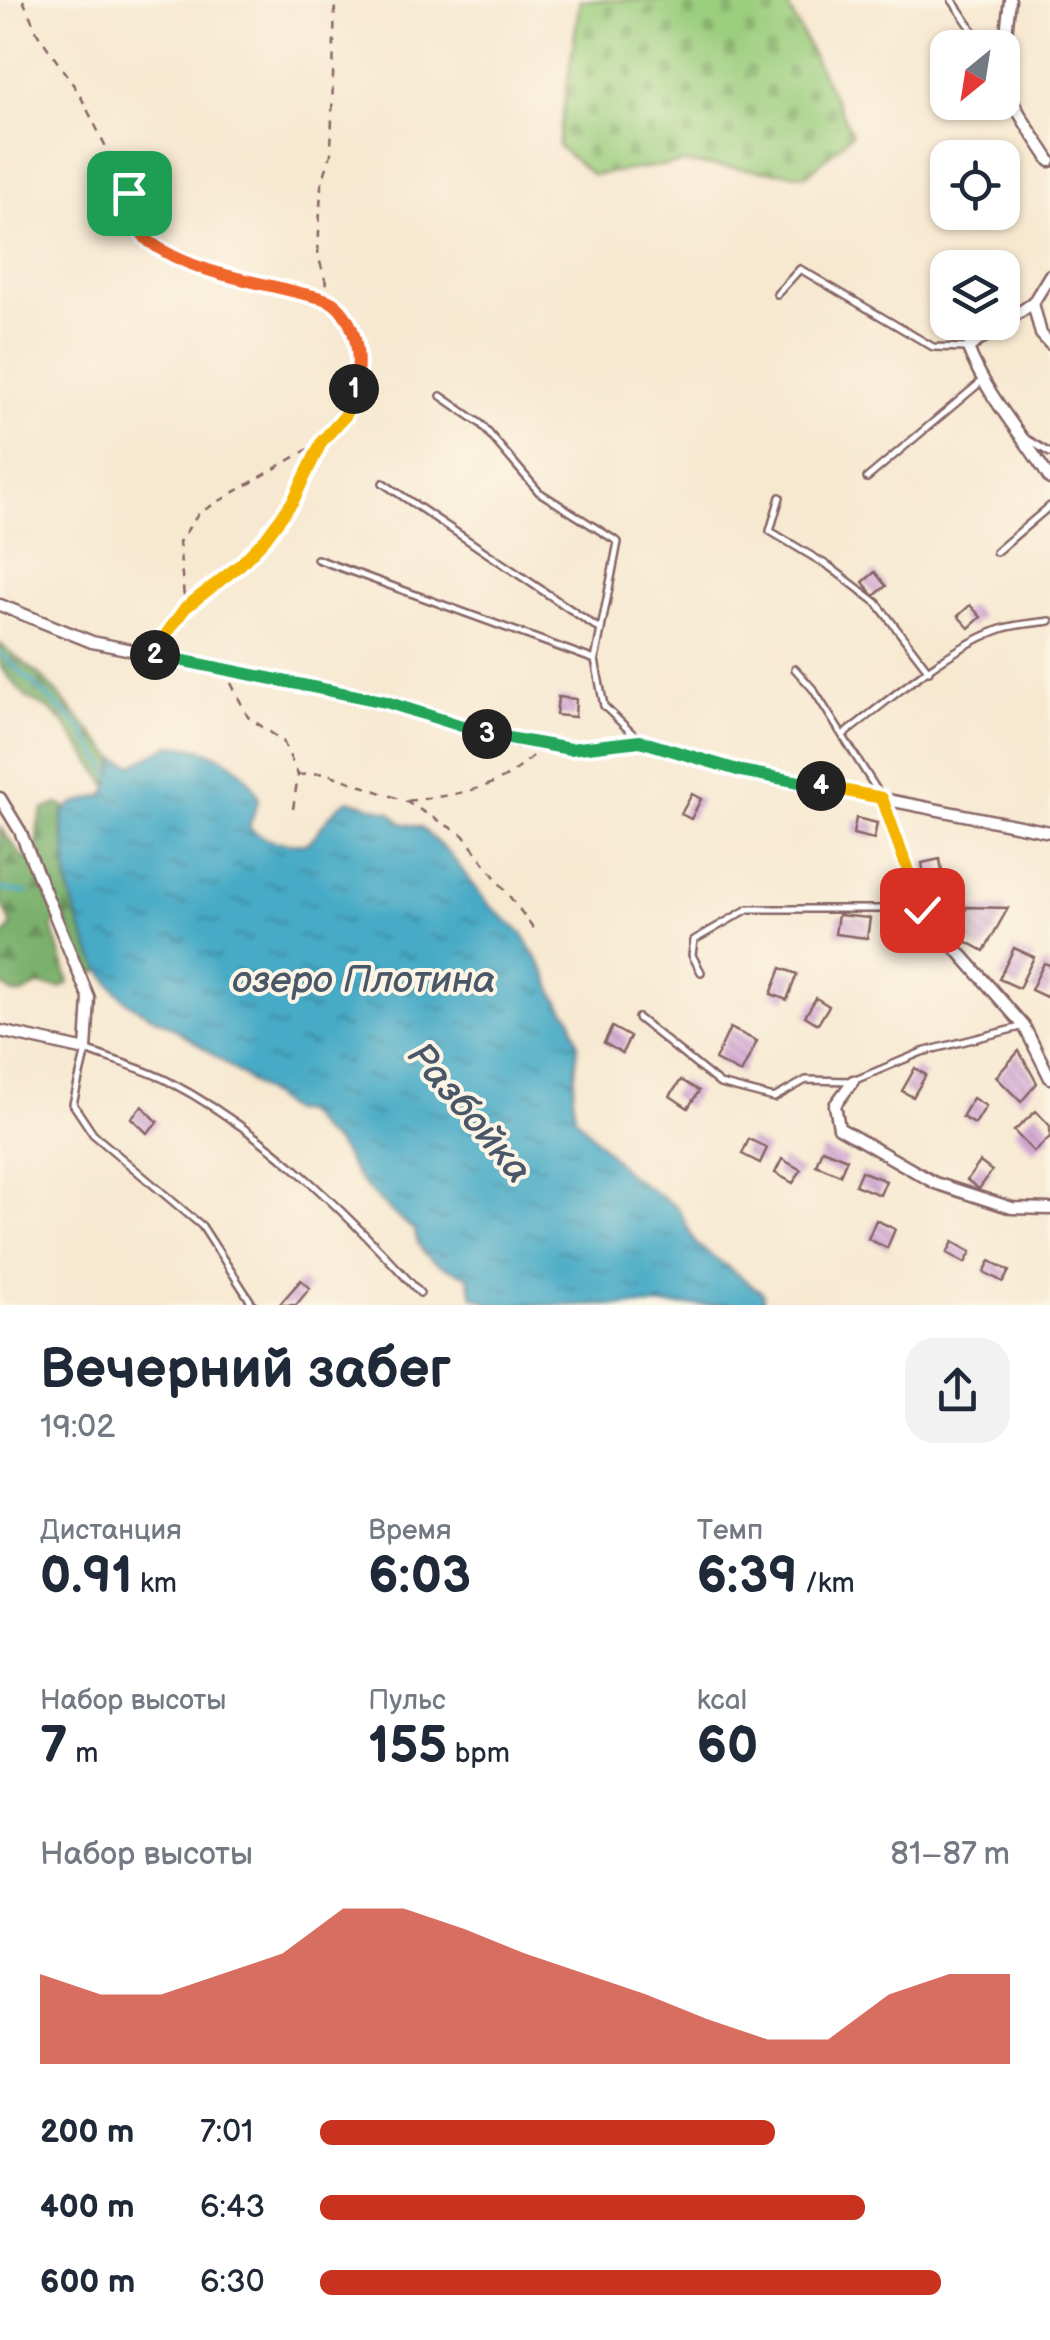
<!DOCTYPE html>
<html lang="ru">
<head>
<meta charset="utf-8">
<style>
  body { margin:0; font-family:"Balsamiq Sans",sans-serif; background:#f2f2f3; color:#1f2937; height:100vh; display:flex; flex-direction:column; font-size:38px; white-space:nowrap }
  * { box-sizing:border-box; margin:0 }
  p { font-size:32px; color:#747a83 }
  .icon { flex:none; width:55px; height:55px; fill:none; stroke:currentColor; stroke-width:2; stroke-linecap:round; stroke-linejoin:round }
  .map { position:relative; height:1305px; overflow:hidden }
  .panel { display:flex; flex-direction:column; background:#fff; flex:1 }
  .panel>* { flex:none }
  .needle { width:65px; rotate:210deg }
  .tools { position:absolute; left:930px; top:30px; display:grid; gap:20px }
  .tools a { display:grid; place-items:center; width:90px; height:90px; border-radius:20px; background:#fff; box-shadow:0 2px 8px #0004; font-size:50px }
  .pin { position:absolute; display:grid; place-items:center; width:85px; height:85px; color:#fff; margin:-42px; border-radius:20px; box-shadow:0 5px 15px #0006 }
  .km { position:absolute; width:50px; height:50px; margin:-25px; border-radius:50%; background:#222; color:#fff; font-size:28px; line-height:50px; text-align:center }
  .round { display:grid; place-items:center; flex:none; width:105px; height:105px; border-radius:30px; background:#f2f2f3 }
  .headline { display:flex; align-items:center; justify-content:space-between; height:170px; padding:0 40px }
  h1 { font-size:55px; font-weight:700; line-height:75px }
  .figures { display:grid; grid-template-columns:repeat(3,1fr); gap:15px; height:170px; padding:10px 40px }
  .figures div { display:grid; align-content:center }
  .figures b { font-size:50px; font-weight:700 }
  .figures small { font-size:28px; font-weight:400 }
  .figures p { font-size:28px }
  .chart { height:280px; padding:20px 40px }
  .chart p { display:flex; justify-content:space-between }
  .chart svg { width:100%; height:180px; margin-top:10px; fill:#c8321e; opacity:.7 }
  ul { padding:0 40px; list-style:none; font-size:32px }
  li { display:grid; grid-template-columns:160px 120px 1fr; align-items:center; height:75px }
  li i { height:25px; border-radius:12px; background:#c8321e }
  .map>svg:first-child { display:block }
  .forest { fill:url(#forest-firs); stroke:#63684c; stroke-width:2.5 }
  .cemetery { fill:url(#cemetery-stones); stroke:#727654; stroke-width:2.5 }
  .water { fill:url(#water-ripples); stroke:#486478; stroke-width:2.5 }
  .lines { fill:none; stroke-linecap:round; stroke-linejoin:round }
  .stream { stroke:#47aac6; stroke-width:4 }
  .building { fill:url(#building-back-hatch) }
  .lane-casing { stroke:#876565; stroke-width:10 }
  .street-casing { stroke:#876565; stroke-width:15 }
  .path { stroke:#876565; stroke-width:2.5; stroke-dasharray:8 8; stroke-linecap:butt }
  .lane { stroke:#fff; stroke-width:5 }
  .street { stroke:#fff; stroke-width:10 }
  .split-1-casing { stroke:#fff; stroke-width:20 }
  .split-2-casing { stroke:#fff; stroke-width:20 }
  .split-3-casing { stroke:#fff; stroke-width:20 }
  .split-4-casing { stroke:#fff; stroke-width:20 }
  .split-5-casing { stroke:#fff; stroke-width:20 }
  .split-1 { stroke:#f0652b; stroke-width:12 }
  .split-2 { stroke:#f5b400; stroke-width:12 }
  .split-3 { stroke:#22a559; stroke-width:12 }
  .split-4 { stroke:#22a559; stroke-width:12 }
  .split-5 { stroke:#f5b400; stroke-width:12 }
  .labels { text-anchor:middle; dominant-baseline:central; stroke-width:8; stroke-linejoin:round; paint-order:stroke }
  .water-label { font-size:38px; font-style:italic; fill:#495769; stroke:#fcf5e5 }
</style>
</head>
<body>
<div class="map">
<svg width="1050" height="1305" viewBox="0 0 1050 1305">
  <defs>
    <pattern id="forest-firs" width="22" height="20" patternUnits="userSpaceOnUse" patternTransform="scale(2.5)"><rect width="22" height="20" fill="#7cb16d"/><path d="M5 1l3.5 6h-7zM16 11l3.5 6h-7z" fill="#688f5a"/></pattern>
    <pattern id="cemetery-stones" width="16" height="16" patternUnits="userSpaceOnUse" patternTransform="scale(2.5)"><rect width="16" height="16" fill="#9bce7e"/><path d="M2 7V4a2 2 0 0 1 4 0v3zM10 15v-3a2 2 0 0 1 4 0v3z" fill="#87b06d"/></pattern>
    <pattern id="water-ripples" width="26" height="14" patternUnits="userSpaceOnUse" patternTransform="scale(2.5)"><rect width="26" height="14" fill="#47aac6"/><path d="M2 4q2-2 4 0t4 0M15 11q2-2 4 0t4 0" fill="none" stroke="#3d8aa1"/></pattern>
    <pattern id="building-back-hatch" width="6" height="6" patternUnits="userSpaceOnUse" patternTransform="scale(2.5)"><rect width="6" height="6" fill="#d1a3d4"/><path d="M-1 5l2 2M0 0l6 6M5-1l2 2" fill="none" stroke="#ac84ac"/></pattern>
  </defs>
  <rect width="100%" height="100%" fill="#fcf5e5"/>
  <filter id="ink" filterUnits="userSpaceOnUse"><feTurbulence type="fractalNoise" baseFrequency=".01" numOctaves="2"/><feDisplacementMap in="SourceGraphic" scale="20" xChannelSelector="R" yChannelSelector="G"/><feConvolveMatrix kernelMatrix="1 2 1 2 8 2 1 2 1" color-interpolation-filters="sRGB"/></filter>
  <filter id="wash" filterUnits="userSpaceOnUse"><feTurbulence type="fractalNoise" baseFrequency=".0048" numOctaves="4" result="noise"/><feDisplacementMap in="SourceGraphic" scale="40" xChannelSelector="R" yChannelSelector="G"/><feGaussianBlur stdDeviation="2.25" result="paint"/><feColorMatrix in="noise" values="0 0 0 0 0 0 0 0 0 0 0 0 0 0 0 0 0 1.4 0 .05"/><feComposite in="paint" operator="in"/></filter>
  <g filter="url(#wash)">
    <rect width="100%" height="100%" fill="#f7e8d0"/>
    <g class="forest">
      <path d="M 0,644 L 42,677 L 116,759 L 108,786 L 63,722 L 49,709 L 27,698 L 0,667 Z"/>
      <path d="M 57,804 L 68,808 C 56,823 64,835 66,852 C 67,862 66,873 68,883 C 73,912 88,947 103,971 L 88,974 L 64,917 L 52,926 L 69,983 L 60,988 L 38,985 L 23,994 L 13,994 L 0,983 L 0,942 L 12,925 L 0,898 L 0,828 L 25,860 L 37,848 L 38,825 L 43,810 Z"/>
    </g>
    <path class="cemetery" d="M 580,0 L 785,0 L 852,134 L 807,175 L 684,163 L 592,175 L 558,146 Z"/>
    <path class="water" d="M 170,745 C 210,747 243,760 259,798 L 249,827 C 264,843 287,844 308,843 C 323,828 330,809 349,800 L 391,812 L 401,823 L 420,827 L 449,853 L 488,904 L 522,933 L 547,975 L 555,996 L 571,1018 L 578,1045 L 573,1095 L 575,1116 L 628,1174 L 678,1208 L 696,1244 L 763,1293 L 763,1305 L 494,1305 L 473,1297 L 468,1276 C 444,1267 417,1259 415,1230 C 405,1226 366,1189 358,1178 C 350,1168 346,1155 337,1145 C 332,1140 324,1136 319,1130 C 308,1119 309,1110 290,1111 C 253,1083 216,1055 177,1030 C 157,1017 134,1011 118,993 C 93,965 78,925 69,889 C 66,876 68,863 66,850 C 59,805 60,807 104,795 L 113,777 L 116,759 L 133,765 Z"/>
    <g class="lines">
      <g class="stream">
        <path d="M 0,653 L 81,728 L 114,780"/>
        <path d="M 0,889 L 27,893"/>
      </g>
    </g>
    <g id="blocks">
      <g class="building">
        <path d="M 875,572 L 886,586 L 874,596 L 863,582 Z"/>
        <path d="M 970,605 L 981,617 L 969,628 L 958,616 Z"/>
        <path d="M 558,697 L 576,699 L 575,717 L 556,715 Z"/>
        <path d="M 692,794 L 701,799 L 691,819 L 681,814 Z"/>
        <path d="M 856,818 L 877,823 L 874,839 L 853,834 Z"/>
        <path d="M 940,859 L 943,877 L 925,881 L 922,863 Z"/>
        <path d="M 932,895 L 953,895 L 953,909 L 933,909 Z"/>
        <path d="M 967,907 L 1008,908 L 984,951 L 953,934 Z"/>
        <path d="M 838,915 L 870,918 L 867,938 L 835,934 Z"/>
        <path d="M 1014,948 L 1034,957 L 1019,988 L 999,979 Z"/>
        <path d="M 1044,963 L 1050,965 L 1050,989 L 1046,997 L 1031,990 Z"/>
        <path d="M 781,968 L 797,974 L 787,1000 L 771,994 Z"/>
        <path d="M 816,998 L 829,1006 L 818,1024 L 805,1016 Z"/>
        <path d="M 612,1027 L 630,1037 L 622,1053 L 604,1043 Z"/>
        <path d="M 730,1028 L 757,1041 L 741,1073 L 715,1060 Z"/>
        <path d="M 1019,1051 L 1037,1083 L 1021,1102 L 996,1077 Z"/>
        <path d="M 915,1068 L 926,1075 L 913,1097 L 902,1091 Z"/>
        <path d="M 681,1080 L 699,1091 L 688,1108 L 670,1096 Z"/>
        <path d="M 973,1098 L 986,1106 L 975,1124 L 962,1117 Z"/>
        <path d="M 142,1106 L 158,1122 L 147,1133 L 131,1118 Z"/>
        <path d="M 1036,1111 L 1050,1126 L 1050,1137 L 1034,1152 L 1014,1131 Z"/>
        <path d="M 749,1139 L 767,1148 L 760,1163 L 742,1154 Z"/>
        <path d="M 822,1149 L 847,1159 L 840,1175 L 816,1165 Z"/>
        <path d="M 782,1159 L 801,1170 L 793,1183 L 775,1173 Z"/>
        <path d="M 980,1162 L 992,1171 L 979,1189 L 967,1180 Z"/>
        <path d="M 861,1171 L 886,1181 L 880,1195 L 855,1185 Z"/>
        <path d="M 876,1220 L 895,1229 L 887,1248 L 868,1239 Z"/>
        <path d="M 953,1242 L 971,1252 L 965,1263 L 947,1253 Z"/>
        <path d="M 990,1261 L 1009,1271 L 1003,1282 L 984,1272 Z"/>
        <path d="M 301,1280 L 310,1288 L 296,1305 L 279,1305 Z"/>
      </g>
    </g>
  </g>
  <g filter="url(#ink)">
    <use href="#blocks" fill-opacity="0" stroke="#876565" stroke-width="2.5"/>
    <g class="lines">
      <g class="lane-casing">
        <g id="lane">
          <path d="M 952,0 L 985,48"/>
          <path d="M 777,294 L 800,269 L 933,347 L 968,348"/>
          <path d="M 441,396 L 481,424 L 539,492 L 618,542 L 595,660"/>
          <path d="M 1027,439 L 1050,453"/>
          <path d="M 867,478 L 981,382"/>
          <path d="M 383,483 L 601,630"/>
          <path d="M 780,497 L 770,531 L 830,567 L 877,603 L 929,671"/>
          <path d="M 996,552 L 1050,506"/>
          <path d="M 317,559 L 595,660 L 604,706 L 638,739"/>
          <path d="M 795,669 L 813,689 L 882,798"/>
          <path d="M 843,735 C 888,701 951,645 1004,628 C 1018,624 1035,623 1050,621"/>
          <path d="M 701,972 L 692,955 L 694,940 L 748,909 L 918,909"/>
          <path d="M 638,1018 L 720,1084 L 774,1098 L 806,1080 L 853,1081 L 922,1052 L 1021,1027"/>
          <path d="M 253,1305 L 202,1226 L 93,1134 L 73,1104 L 86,1050 C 112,1060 141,1068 166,1080 C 265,1131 346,1212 420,1293"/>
        </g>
      </g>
      <g class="street-casing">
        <g id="street">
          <path d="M 1010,0 C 1006,33 999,73 1015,105 C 1024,124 1039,143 1050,161"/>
          <path d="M 1050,275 L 1033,303 L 968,348 C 987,397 1023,435 1050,479"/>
          <path d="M 1033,303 L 1041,334 L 1050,344"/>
          <path d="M 0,605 L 92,642 L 387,702 L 498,738 L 570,749 L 640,741 L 741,771 L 1050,832"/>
          <path d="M 0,798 L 20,831 L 89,998 L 86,1050 L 0,1031"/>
          <path d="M 882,798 L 921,909 L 1024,1026 L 1050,1078"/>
          <path d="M 853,1081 L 835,1105 L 839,1128 L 935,1183 L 1012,1208 L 1050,1209"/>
        </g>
      </g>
      <g class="path">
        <path d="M 23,0 L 38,34 L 79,93 L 129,193 L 147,241 L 197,266 L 332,302 L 348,322 L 357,346 L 357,376 L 345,416 L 322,441 L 199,513 L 179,542 L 185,609 L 159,645"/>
        <path d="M 331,300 L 318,255 L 321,186 L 331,154 L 335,0"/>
        <path d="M 187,607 C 205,592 226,578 243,562 C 279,528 300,486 322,442"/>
        <path d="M 231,683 L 248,717 L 283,741 L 298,775 L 292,816"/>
        <path d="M 298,775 L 325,773 L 405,801 L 463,835 L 535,930"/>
        <path d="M 407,801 C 452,795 500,791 532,756"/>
      </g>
      <use href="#lane" class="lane"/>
      <use href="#street" class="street"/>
    </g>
  </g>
  <g class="lines" filter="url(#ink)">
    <g class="split-1-casing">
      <path id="split-1" d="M 129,193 C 133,209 136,232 150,242 C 190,272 249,280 296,292 C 307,295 324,297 333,303 C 358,322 362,361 354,389"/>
    </g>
    <g class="split-2-casing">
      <path id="split-2" d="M 155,655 L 152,654 L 185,608 L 240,565 L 265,539 L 293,501 L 322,441 L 345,416 L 354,389"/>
    </g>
    <g class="split-3-casing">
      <path id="split-3" d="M 155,655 L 386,702 L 487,734"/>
    </g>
    <g class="split-4-casing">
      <path id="split-4" d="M 487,734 L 570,749 L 640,741 L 741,771 L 821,786"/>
    </g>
    <g class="split-5-casing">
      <path id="split-5" d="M 821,786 L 882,798 L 922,910"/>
    </g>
    <use href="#split-1" class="split-1"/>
    <use href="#split-2" class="split-2"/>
    <use href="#split-3" class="split-3"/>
    <use href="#split-4" class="split-4"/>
    <use href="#split-5" class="split-5"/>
  </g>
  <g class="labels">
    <g class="water-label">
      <text x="364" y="980">озеро Плотина</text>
      <text transform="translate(469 1113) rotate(50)">Разбойка</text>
    </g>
  </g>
</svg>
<div class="tools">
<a><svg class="needle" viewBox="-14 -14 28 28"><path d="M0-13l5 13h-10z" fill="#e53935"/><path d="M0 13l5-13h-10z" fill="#747a83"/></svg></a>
<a><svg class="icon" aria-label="locate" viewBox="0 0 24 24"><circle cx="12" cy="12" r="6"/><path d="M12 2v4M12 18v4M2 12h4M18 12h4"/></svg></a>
<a><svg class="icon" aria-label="layers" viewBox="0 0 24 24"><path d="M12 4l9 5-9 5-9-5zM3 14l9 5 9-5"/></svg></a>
</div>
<div class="pin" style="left:129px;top:193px;background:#1e9e55"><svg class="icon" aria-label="arrive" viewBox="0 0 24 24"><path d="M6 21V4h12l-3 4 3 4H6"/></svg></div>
<div class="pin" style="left:922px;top:910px;background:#d93025"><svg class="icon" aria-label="check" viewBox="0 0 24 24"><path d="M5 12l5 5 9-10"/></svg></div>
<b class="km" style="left:354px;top:389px">1</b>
<b class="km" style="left:155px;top:655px">2</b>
<b class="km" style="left:487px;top:734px">3</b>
<b class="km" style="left:821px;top:786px">4</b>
</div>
<section class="panel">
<div class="headline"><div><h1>Вечерний забег</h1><p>19:02</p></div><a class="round"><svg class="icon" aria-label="share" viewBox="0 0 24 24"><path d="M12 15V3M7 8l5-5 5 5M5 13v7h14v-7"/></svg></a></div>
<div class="figures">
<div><p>Дистанция</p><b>0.91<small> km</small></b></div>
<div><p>Время</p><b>6:03</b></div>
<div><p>Темп</p><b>6:39<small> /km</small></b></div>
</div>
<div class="figures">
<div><p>Набор высоты</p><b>7<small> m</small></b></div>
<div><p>Пульс</p><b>155<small> bpm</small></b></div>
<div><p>kcal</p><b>60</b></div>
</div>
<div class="chart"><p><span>Набор высоты</span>81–87 m</p>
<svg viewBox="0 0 160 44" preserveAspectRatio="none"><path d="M0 44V22L10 27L20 27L30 22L40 17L50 6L60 6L70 11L80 17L90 22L100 27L110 33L120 38L130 38L140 27L150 22L160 22V44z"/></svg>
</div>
<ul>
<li><b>200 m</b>7:01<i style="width:66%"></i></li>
<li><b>400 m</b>6:43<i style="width:79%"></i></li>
<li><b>600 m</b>6:30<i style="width:90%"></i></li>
</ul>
</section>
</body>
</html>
